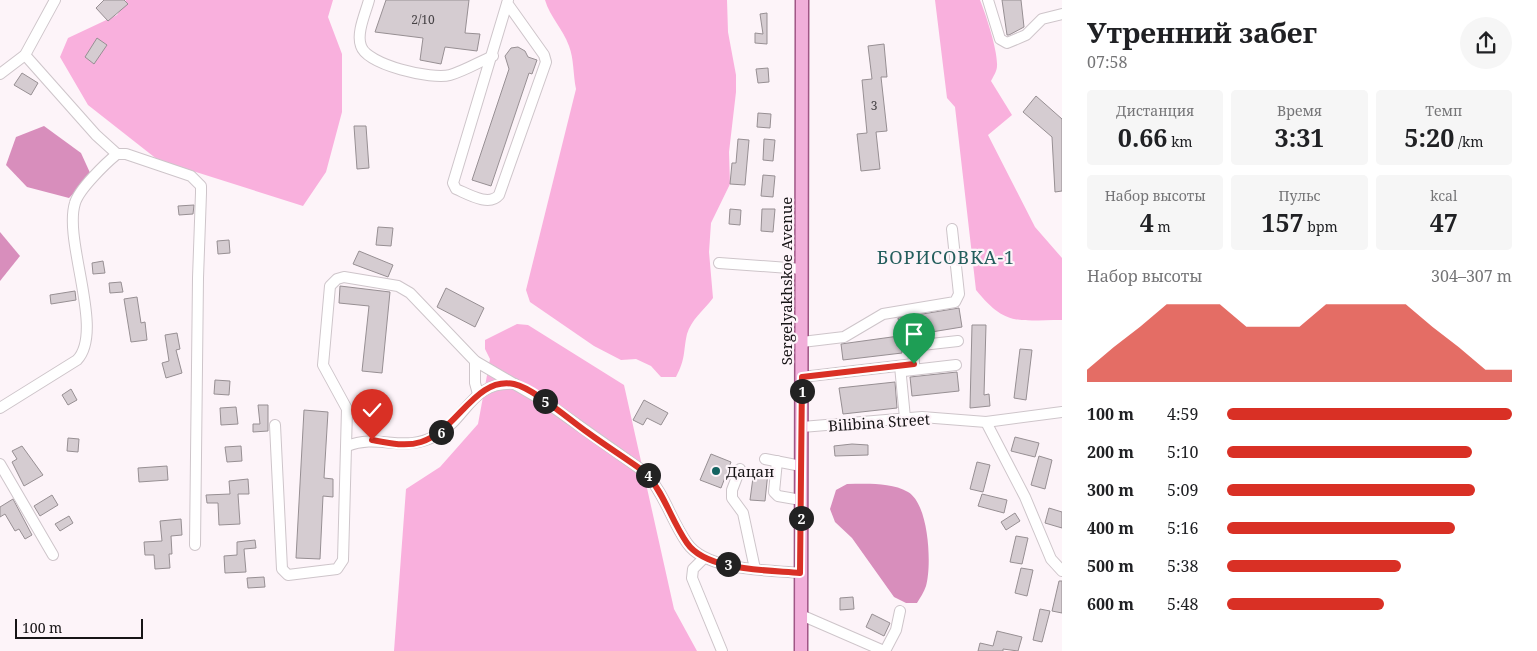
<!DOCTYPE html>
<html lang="ru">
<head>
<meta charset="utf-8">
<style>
  body { margin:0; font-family:"Noto Serif",serif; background:#f6f6f6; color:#202124; height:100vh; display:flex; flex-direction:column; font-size:19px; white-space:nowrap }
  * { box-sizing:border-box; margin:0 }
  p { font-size:16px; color:#757577 }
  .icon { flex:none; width:28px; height:28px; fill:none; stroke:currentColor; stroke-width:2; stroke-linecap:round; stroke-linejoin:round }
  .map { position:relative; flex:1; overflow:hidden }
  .sheet { display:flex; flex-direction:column; background:#fff; width:475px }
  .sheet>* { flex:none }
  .scale { position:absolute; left:15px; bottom:12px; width:128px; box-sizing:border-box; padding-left:5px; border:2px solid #171416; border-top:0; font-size:14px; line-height:18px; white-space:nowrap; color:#171416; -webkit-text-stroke:4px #fdf4f9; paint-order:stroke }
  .pin { position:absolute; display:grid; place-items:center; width:42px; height:42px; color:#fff; margin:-51px -21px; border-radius:50% 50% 50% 0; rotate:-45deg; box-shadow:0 0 5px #0007 }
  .pin .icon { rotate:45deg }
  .km { position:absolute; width:25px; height:25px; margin:-12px; border-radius:50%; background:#222; color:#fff; font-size:14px; line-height:25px; text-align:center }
  .round { display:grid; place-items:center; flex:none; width:52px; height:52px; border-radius:26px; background:#f6f6f6 }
  .head { display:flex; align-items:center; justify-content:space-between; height:85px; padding:0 25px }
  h1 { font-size:28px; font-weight:700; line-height:38px }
  .figures { display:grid; grid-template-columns:repeat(3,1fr); gap:8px; height:85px; padding:5px 25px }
  .figures div { display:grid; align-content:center; border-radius:5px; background:#f6f6f6; text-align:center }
  .figures b { font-size:25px; font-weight:700 }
  .figures small { font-size:14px; font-weight:400 }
  .figures p { font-size:14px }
  .chart { height:140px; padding:10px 25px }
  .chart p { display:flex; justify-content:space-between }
  .chart svg { width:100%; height:90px; margin-top:5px; fill:#d93025; opacity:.7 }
  ul { padding:0 25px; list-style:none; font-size:16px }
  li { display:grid; grid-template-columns:80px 60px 1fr; align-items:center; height:38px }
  li i { height:12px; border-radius:6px; background:#d93025 }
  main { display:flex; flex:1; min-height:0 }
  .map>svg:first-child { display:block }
  .green { fill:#f9b0dd }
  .water { fill:#d88ebc }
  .building { fill:#d5ccd1; stroke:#978f93 }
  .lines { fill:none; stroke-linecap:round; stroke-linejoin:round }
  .minor-casing { stroke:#cec5ca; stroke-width:12 }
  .major-casing { stroke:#9f5685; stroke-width:15 }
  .minor { stroke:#fff; stroke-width:10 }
  .major { stroke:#f1afda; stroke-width:12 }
  .route-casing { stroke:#fff; stroke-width:10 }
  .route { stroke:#d93025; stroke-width:6 }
  .poi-dot { fill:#146361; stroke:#fdf4f9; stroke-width:2 }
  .labels { text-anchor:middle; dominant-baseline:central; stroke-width:4.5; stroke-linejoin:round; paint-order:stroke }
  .number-label { font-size:12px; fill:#464245 }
  .street-label { font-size:15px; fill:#171416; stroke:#fdf4f9 }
  .poi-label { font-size:15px; fill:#171416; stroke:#fdf4f9; text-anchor:start }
  .quarter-label { font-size:18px; letter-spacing:1px; fill:#245e5d; stroke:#fdf4f9 }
</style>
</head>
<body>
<main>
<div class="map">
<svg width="1062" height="651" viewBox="0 0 1062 651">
  <rect width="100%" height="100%" fill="#fdf4f9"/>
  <g class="green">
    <path d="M 126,0 L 333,0 L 328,17 L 342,54 L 342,112 L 326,172 L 303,206 L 158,160 L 88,105 L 60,57 L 68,38 L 117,15 Z"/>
    <path d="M 545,0 L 727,0 L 728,32 L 736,75 L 736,92 L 729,152 L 730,184 L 711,223 L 709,252 L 713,298 C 704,310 691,320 687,334 C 683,352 686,358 676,377 L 661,377 L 651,366 L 636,359 L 621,360 L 594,346 L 530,302 L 526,290 L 576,89 C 573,74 574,59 569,46 C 563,29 550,17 545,0 Z"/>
    <path d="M 935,0 L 980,0 C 986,15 998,51 997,66 C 997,71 993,77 991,81 L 1012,115 L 988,135 L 1035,227 L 1062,258 L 1062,320 C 1018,320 1006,327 976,290 L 955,107 L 947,98 Z"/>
    <path d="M 517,324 L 528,325 L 624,385 L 674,609 L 697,651 L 394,651 L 406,489 L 440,467 L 478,424 L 490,359 L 485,349 L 485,340 Z"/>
  </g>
  <g class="water">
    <path d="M 44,126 L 81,153 L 91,175 L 69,198 L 27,187 L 6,165 L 16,137 Z"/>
    <path d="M 0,232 L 20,256 L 0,281 Z"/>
    <path d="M 847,484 C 866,484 890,482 908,492 C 929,504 932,565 926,586 C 924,592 920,598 917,603 L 906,603 L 894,597 L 852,538 L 835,522 L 830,509 L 836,490 Z"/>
  </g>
  <g class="building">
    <path d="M 104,0 L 124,0 L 128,4 L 108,21 L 96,8 Z"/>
    <path d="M 386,0 L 469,0 L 465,33 L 480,34 L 477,51 L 445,47 L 441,64 L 420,60 L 423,38 L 375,32 Z"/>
    <path d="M 1002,0 L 1021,0 L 1024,27 L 1009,35 L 1007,35 Z"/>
    <path d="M 767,13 L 767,44 L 755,43 L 755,33 L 763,34 L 760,14 Z"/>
    <path d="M 97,38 L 107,45 L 94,64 L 85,57 Z"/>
    <path d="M 884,44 L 887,77 L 881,77 L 887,131 L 876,132 L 880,169 L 861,171 L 857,134 L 867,133 L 862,80 L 872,79 L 868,46 Z"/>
    <path d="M 518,47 L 525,51 L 528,57 L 537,60 L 532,74 L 529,73 L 491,186 L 472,180 L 509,69 L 505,56 L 511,48 Z"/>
    <path d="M 768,68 L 769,82 L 758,83 L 756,69 Z"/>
    <path d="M 22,73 L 38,83 L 31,95 L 14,85 Z"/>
    <path d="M 1036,96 L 1062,119 L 1062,191 L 1055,192 L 1052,137 L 1023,112 Z"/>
    <path d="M 758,113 L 771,114 L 770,128 L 757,127 Z"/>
    <path d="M 354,126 L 366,126 L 369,168 L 357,169 Z"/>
    <path d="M 738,139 L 749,140 L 745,185 L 730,184 L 732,163 L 736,163 Z"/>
    <path d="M 764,139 L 775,140 L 773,161 L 763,160 Z"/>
    <path d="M 763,175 L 775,176 L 773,197 L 761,196 Z"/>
    <path d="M 194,205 L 193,214 L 179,215 L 178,206 Z"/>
    <path d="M 730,209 L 741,210 L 740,225 L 729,224 Z"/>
    <path d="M 762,209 L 775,209 L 773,232 L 761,231 Z"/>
    <path d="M 378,227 L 393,228 L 391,246 L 376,245 Z"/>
    <path d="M 229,240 L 230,253 L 218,254 L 217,241 Z"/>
    <path d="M 359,251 L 393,265 L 388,277 L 353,264 Z"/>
    <path d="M 103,261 L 105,273 L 93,274 L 92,263 Z"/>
    <path d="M 121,282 L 123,292 L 110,293 L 109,283 Z"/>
    <path d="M 340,286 L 390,292 L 382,373 L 362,371 L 369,306 L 339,303 Z"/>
    <path d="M 446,288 L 484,308 L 475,327 L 437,307 Z"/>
    <path d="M 75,291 L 76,300 L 51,304 L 50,295 Z"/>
    <path d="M 137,297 L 141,323 L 145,322 L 147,340 L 131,342 L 124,299 Z"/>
    <path d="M 959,308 L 962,327 L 901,337 L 898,318 Z"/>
    <path d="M 972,325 L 986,325 L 984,395 L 989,394 L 990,406 L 970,408 Z"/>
    <path d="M 177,333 L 180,349 L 176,350 L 182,373 L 166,378 L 162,363 L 169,361 L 165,335 Z"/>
    <path d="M 899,336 L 902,353 L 843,360 L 841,344 Z"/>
    <path d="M 1020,349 L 1032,350 L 1026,400 L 1014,398 Z"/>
    <path d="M 957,372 L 959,391 L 912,396 L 910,377 Z"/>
    <path d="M 215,380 L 230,381 L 229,395 L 214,394 Z"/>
    <path d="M 895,382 L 897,408 L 843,414 L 839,388 Z"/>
    <path d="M 71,389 L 77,400 L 68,405 L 62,395 Z"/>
    <path d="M 644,400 L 668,413 L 661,425 L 647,418 L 643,425 L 633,420 Z"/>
    <path d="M 258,405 L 268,405 L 268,431 L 253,432 L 253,424 L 260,424 Z"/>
    <path d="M 236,407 L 238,424 L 221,425 L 220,408 Z"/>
    <path d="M 304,410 L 328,412 L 324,478 L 333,479 L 333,497 L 323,496 L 320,559 L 296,558 Z"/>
    <path d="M 1015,437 L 1039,443 L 1035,457 L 1011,451 Z"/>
    <path d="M 68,438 L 79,439 L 78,452 L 67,451 Z"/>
    <path d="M 852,444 L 868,445 L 868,455 L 835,456 L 834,446 Z"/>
    <path d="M 22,446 L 43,475 L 24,486 L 12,462 L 17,459 L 12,451 Z"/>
    <path d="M 241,446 L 242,461 L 227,462 L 225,447 Z"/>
    <path d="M 711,454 L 731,462 L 721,488 L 700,480 Z"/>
    <path d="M 1039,456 L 1052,460 L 1045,489 L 1031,485 Z"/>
    <path d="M 977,462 L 990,465 L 983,492 L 970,489 Z"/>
    <path d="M 167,466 L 168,480 L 139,482 L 138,468 Z"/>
    <path d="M 754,470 L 768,472 L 765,501 L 750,500 Z"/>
    <path d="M 248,479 L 249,494 L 238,494 L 240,524 L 219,525 L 218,503 L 207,503 L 206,495 L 230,494 L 229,481 Z"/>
    <path d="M 982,494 L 1007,500 L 1004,513 L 978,506 Z"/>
    <path d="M 52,495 L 58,505 L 40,516 L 34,506 Z"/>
    <path d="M 13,499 L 32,535 L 25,539 L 19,529 L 15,531 L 5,514 L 0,517 L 0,507 Z"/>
    <path d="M 1049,508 L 1062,512 L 1062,528 L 1045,523 Z"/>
    <path d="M 1015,513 L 1020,521 L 1006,530 L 1001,522 Z"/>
    <path d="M 69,516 L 73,523 L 60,531 L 55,524 Z"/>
    <path d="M 181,519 L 182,535 L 171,536 L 172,554 L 169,554 L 170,568 L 155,569 L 154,555 L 145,555 L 144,542 L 162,541 L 160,521 Z"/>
    <path d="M 1016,536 L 1028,538 L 1022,564 L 1010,562 Z"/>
    <path d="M 255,540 L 256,548 L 244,549 L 246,572 L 225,573 L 224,556 L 237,555 L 237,542 Z"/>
    <path d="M 1021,568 L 1033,570 L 1027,596 L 1015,593 Z"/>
    <path d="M 264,577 L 265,587 L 248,588 L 247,578 Z"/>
    <path d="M 1059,581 L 1062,581 L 1062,613 L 1052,611 Z"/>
    <path d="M 853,597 L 854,609 L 840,610 L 840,598 Z"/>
    <path d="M 1040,609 L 1050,611 L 1042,642 L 1033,640 Z"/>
    <path d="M 872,614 L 890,623 L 884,636 L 866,627 Z"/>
    <path d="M 997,631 L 1022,637 L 1018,651 L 1003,649 L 1003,651 L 978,651 L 980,643 L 993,646 Z"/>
  </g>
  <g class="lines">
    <g class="minor-casing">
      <g id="minor">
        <path d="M 369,0 C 366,12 356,33 361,46 C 367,65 432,80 450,75 C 464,71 479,62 493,56"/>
        <path d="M 988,0 L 1000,39 L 1007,43 L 1026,35 L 1042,19 L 1062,14"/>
        <path d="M 507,3 L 544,55 L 546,62 L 499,195 C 489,207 468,194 456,189 L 453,183 L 508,0"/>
        <path d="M 25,55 L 96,135 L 117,154"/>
        <path d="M 0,74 L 25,55 L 55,0"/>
        <path d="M 719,263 L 802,269"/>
        <path d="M 802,342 L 844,337 L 883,314 L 955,302 L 959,294 L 952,229"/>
        <path d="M 475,361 L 475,383 L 478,394"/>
        <path d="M 900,366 L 905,418"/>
        <path d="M 904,371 L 956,365"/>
        <path d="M 802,377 L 914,364 L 913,346 L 958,341"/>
        <path d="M 0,408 L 77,360 C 105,331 63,241 75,203 C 79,189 106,163 117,154 L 126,154 L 191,176 L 201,186 L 201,193 L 198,278 L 195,545"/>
        <path d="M 986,422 L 1025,497 L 1051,559 L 1062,571"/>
        <path d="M 275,425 L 282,569 L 288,575 L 337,569 L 343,560 L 347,409 L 323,365 L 330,286 L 337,279 L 344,277 L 398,286 L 410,293 L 475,361 L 547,403 L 646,473 C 665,495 671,520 687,543 C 706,571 768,570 800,573"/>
        <path d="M 802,427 L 922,417 L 986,422 L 1062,412"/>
        <path d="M 347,446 C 380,433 403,454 437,435 C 468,417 471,381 515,384"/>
        <path d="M 765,459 L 801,466"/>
        <path d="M 777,461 L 774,492 L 778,496 L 801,500"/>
        <path d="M 0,464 L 53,555"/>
        <path d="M 740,469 L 732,490 L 732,498 L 743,513 L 755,569"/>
        <path d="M 704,558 L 693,569 L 692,578 L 722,651"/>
        <path d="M 801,615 L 884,651"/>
        <path d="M 885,651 L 896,630 L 900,611"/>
      </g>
    </g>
    <g class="major-casing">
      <path id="major" d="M 801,651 L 802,0"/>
    </g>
    <use href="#minor" class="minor"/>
    <use href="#major" class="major"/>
  </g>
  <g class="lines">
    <g class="route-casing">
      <path id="route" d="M 372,440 C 388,443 405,447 421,442 C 457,431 475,376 514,384 C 533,388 570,420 587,432 C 606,446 627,459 646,473 C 665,495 671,520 687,543 C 706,571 768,570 800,573 L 802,377 L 914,364"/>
    </g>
    <use href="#route" class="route"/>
  </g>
  <circle class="poi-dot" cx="716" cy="471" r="5"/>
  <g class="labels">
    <g class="number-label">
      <text x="423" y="19">2/10</text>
      <text x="874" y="105">3</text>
    </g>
    <g class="street-label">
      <text transform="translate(786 281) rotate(-90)">Sergelyakhskoe Avenue</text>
      <text transform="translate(879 422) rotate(-4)">Bilibina Street</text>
    </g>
    <g class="poi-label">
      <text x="726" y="471">Дацан</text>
    </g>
    <g class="quarter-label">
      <text x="946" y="257">БОРИСОВКА-1</text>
    </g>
  </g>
</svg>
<div class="scale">100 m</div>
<div class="pin" style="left:914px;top:364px;background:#1e9e55"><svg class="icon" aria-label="arrive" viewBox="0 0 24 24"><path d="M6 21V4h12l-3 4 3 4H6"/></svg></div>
<div class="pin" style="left:372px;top:440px;background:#d93025"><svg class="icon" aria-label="check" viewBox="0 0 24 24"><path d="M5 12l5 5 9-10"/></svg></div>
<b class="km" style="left:802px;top:391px">1</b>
<b class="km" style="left:801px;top:518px">2</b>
<b class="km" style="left:728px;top:564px">3</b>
<b class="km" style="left:648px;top:475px">4</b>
<b class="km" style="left:545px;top:401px">5</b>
<b class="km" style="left:441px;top:432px">6</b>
</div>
<section class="sheet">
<div class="head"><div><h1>Утренний забег</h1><p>07:58</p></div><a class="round"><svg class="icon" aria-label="share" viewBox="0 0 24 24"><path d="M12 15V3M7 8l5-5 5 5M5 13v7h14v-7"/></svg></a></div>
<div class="figures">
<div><p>Дистанция</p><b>0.66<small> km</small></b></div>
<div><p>Время</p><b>3:31</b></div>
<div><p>Темп</p><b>5:20<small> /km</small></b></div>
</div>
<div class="figures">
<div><p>Набор высоты</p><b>4<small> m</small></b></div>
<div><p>Пульс</p><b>157<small> bpm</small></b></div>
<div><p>kcal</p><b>47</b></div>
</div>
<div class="chart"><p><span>Набор высоты</span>304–307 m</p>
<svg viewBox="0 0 160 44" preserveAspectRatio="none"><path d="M0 44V38L10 27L20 17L30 6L40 6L50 6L60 17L70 17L80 17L90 6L100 6L110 6L120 6L130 17L140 27L150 38L160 38V44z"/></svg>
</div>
<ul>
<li><b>100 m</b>4:59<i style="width:100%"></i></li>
<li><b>200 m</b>5:10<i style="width:86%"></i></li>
<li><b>300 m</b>5:09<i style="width:87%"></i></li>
<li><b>400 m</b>5:16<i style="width:80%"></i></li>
<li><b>500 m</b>5:38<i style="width:61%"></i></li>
<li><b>600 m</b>5:48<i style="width:55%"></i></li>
</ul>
</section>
</main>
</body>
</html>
